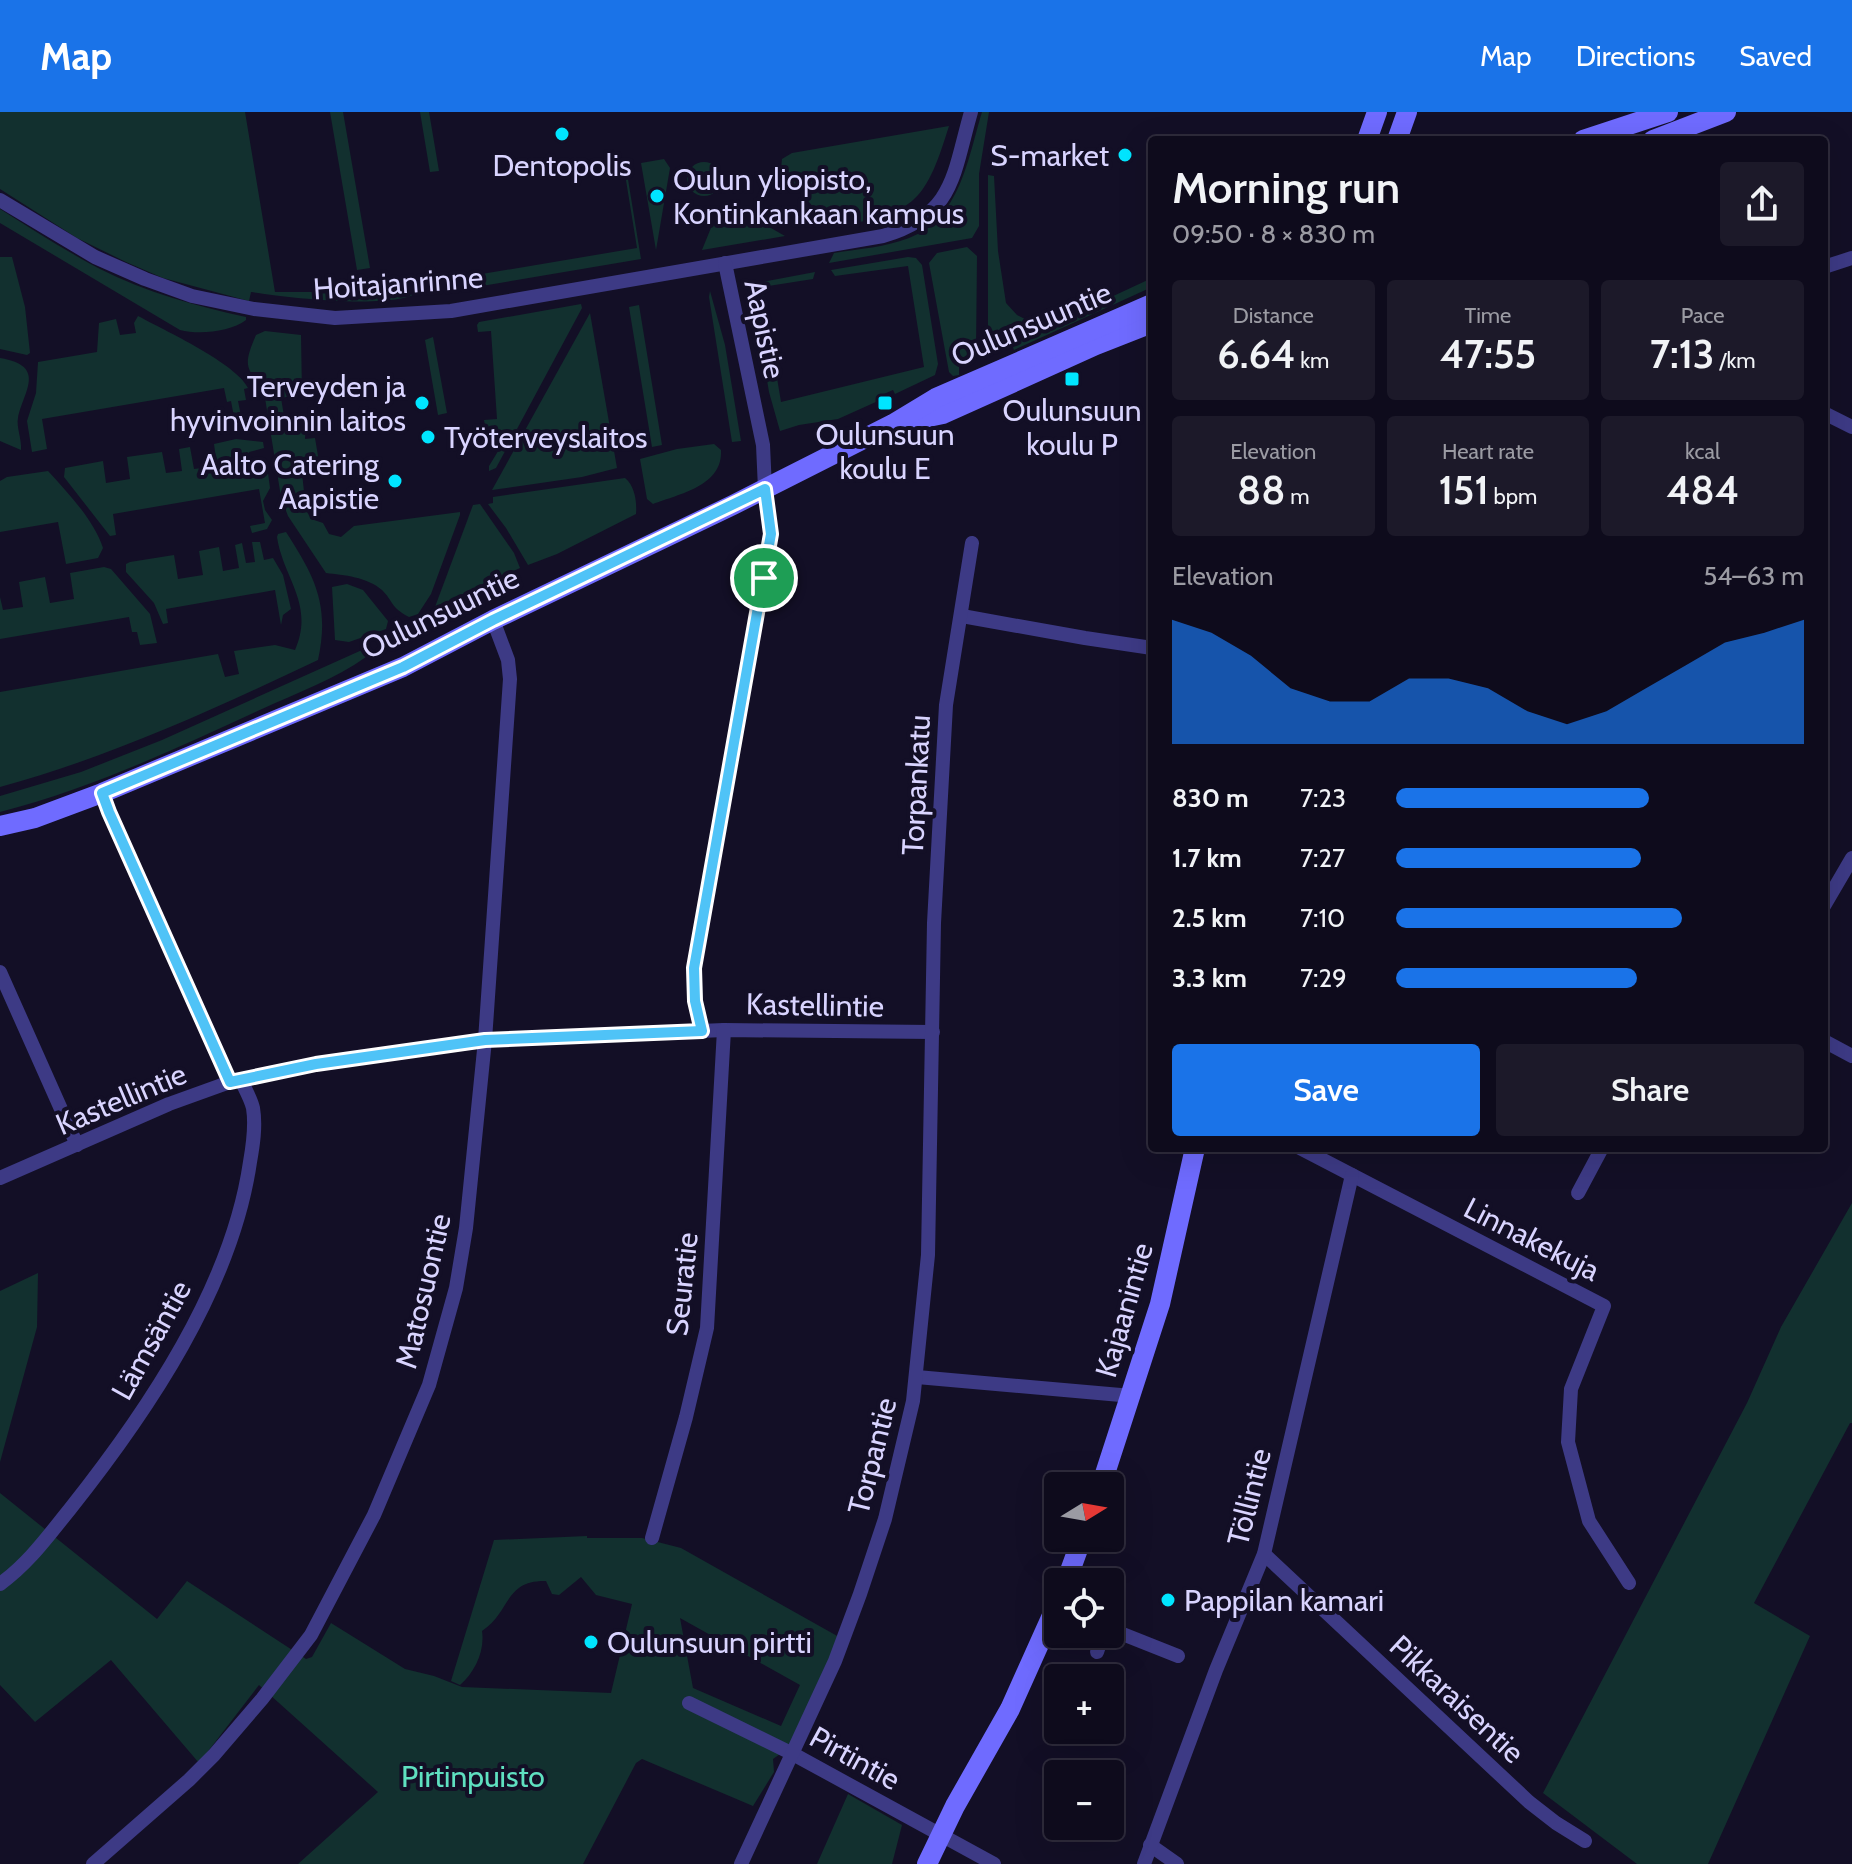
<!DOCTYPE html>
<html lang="en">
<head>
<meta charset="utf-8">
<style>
  body { margin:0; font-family:Cabin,sans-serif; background:#1c1929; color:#f1f3f6; height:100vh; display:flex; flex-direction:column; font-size:30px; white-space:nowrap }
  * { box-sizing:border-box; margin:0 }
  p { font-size:26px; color:#9b9ba3 }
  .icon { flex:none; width:44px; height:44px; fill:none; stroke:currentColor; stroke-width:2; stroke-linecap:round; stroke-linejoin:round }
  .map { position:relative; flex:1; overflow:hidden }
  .drawer { position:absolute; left:1148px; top:24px; width:680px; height:1016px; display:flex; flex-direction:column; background:#0e0b1c; border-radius:8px; box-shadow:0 8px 32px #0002,0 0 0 2px #2e2b3b }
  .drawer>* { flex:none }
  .needle { width:52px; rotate:79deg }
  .tools { position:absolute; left:1044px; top:1360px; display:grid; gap:16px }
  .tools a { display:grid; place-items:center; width:80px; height:80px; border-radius:8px; background:#0e0b1c; box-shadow:0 8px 32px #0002,0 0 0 2px #2e2b3b; font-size:40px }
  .pin { position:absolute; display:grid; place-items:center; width:68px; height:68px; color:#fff; margin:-34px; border:4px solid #fff; border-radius:50%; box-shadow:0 2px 8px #0007 }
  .round { display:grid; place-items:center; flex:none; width:84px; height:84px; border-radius:8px; background:#1c1929 }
  .headline { display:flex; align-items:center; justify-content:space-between; height:136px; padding:0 24px }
  h1 { font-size:44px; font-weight:600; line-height:60px }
  .stats { display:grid; grid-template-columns:repeat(3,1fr); gap:12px; height:136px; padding:8px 24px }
  .stats div { display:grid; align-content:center; border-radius:8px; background:#1c1929; text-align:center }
  .stats b { font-size:40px; font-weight:600 }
  .stats small { font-size:22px; font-weight:400 }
  .stats p { font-size:22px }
  .chart { height:224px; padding:16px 24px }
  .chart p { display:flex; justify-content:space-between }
  .chart svg { width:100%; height:144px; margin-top:8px; fill:#1a73e8; opacity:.7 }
  .action { display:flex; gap:16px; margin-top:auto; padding:16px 24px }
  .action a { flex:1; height:92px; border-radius:8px; background:#1a73e8; color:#fff; font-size:32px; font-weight:600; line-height:92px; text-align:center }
  .action a+a { background:#1c1929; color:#f1f3f6 }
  ul { padding:0 24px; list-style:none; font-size:26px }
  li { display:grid; grid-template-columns:128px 96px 1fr; align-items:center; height:60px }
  li i { height:20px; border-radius:10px; background:#1a73e8 }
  header { display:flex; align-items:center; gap:48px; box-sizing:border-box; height:112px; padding:0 40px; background:#1a73e8; color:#fff }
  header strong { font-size:38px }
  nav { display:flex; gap:44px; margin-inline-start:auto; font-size:28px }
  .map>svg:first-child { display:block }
  .green { fill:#12302f; fill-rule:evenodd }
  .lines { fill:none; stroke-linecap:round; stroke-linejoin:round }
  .street { stroke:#3d3a85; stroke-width:14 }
  .secondary { stroke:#6f6bff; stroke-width:20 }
  .route-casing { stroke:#fff; stroke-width:16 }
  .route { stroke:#4fc3f7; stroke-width:10 }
  .poi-dot { fill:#00e5ff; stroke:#130f26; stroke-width:3 }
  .labels { text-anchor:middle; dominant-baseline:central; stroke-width:8; stroke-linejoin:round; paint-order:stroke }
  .poi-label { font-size:30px; fill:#d9d4ff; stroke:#130f26; text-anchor:start }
  .street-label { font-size:30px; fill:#d9d4ff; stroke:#130f26 }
  .park-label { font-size:30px; fill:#5fe0c0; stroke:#130f26 }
</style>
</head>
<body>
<header>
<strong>Map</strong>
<nav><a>Map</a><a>Directions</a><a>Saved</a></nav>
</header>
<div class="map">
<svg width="1852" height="1752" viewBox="0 0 1852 1752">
  <rect width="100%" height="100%" fill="#130f26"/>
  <g class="green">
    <path d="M 0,0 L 245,0 L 275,180 L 352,180 L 423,173 L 423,177 C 402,200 283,185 251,180 L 249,189 L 163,166 L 126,150 L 77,126 L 0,77 Z"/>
    <path d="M 330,0 L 343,0 L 370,156 L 357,158 Z"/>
    <path d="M 420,0 L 429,0 L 439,59 L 430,60 Z"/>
    <path d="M 982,0 L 989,0 L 979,62 L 979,114 L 972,126 L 829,151 L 834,141 C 859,137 886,135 909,126 C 960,107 968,46 982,0 Z"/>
    <path d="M 949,14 C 924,95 913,100 831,116 L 781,57 L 782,47 L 792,41 Z"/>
    <path d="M 664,47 L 670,56 L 656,138 L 641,51 Z"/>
    <circle cx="704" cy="67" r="17"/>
    <path d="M 626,55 L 641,147 L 470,176 C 463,177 457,174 456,167 L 470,164 L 637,136 L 624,56 Z"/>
    <path d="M 988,63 L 994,64 L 998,139 L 1006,191 L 1017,203 L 1031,210 L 1040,210 L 1075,194 L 1079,200 L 1152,166 L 1152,175 L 1014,238 L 1010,228 L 988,222 Z"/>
    <path d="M 728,94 L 732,94 L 785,124 L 702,138 L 717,101 Z"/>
    <path d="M 0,97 C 33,118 66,139 100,157 C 146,180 195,194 246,205 L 246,208 C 230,220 199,223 180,218 L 0,111 Z"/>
    <path d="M 967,135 L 977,144 L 976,238 L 959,248 L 959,263 L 953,264 L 949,260 L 929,151 L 937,141 Z"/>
    <path d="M 0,145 L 12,145 L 25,195 L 30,241 L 27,243 L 0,237 Z"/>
    <path d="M 908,145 L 916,146 L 922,153 L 938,252 L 935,263 L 895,282 L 893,278 L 877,285 L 878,289 L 838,307 L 799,313 L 780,319 L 769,280 L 751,172 L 815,160 L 813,167 L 762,175 L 781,290 L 924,255 L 908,154 L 835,164 L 831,158 Z"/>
    <path d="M 710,179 L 725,233 L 741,329 L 732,330 L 709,185 Z"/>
    <path d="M 581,192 L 582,196 L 496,356 L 489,359 L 489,354 L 500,336 L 498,324 L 485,313 L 484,308 L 497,307 L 491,219 L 478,220 L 477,213 L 479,210 Z"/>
    <path d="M 639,193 L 662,333 L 652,335 L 629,195 Z"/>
    <path d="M 590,201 L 617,356 L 582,365 L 492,378 Z"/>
    <path d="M 138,204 C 164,218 237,252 248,276 L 244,277 L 246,288 L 238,289 L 241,304 L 234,305 L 231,289 L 227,290 L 224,276 L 42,307 L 47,337 L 32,340 L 27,309 L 36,281 L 38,250 L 97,240 L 99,211 L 116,207 L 120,223 L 136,221 L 134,211 Z"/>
    <path d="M 265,219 L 301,223 L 302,282 L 281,286 L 285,310 L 306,307 L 305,327 L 315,326 L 319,350 L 313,351 L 315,361 L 310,362 L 309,359 L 302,361 L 306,398 L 311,407 L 323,411 L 329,422 L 341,425 L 354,414 L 460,400 L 460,403 L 431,482 L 418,502 L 409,505 C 390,495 394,490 382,478 C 367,465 344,463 326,461 L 288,404 L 281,385 L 265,286 C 250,254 240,260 256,223 Z"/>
    <path d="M 433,225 L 447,301 L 438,303 L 425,228 Z"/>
    <path d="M 0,246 C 48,254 23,280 18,306 C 16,314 22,328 21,338 L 0,329 Z"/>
    <path d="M 236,327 L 263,330 L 264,336 L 249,340 L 252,361 L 268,361 L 270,376 L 263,389 L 265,398 L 272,408 L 267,417 L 252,421 L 250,414 L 265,411 L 259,377 L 113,402 L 116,423 L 110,424 L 64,365 L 65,356 L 103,349 L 106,371 L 130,367 L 127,345 L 162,340 L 166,361 L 182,359 L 179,337 L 190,335 L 194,357 L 217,354 L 214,332 Z"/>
    <path d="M 714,332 L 721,338 C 723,374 679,382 653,392 L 647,387 L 640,347 L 677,337 Z"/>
    <path d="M 48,359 C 68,381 94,408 103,436 L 98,446 L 66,452 L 58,410 L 0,420 L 0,369 L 7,365 Z"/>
    <path d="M 625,366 C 635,374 637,390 636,402 L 557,442 L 528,453 L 506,416 L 488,392 L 493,391 L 493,385 Z"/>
    <path d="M 480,392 L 514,441 L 520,456 L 435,495 L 473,393 Z"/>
    <path d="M 286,420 C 315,465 330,493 318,548 C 215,597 110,645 0,675 L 0,580 L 218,542 L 225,565 L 239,562 L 234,539 L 275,533 L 295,538 C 315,492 283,466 277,425 L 278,422 Z"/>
    <path d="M 252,430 L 260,430 L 264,448 L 273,446 L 283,463 L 291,497 L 283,503 L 281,513 L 275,478 L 166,497 L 168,511 L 163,512 L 154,491 L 126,460 L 126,452 L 130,450 L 174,443 L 178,467 L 203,463 L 199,439 L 219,435 L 223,459 L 239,456 L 235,433 L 242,431 L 246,451 L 255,450 Z"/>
    <path d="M 104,455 L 111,457 L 150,502 L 157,531 L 140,533 L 137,520 L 132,520 L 129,505 L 0,527 L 0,485 L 3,498 L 23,495 L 19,470 L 45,465 L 50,491 L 74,487 L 70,461 Z"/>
    <path d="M 347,472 L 363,478 L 388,509 L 386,517 L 349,530 L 335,528 L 332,475 Z"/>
    <path d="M 362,538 L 366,545 C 335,567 297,581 262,597 C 178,636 90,677 0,700 L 0,684 L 81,660 L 162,628 Z"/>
    <path d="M 1852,1091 L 1852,1311 L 1850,1311 L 1754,1491 L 1810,1524 L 1708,1752 L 1637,1752 L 1543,1681 L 1747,1291 L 1781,1215 Z"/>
    <path d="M 38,1161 L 37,1215 L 0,1350 L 0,1179 Z"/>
    <path d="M 0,1381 L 157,1507 L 187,1469 L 306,1547 L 312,1545 L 331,1511 L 405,1557 L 434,1564 L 462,1575 L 611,1581 L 632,1492 L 596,1483 L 581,1465 L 559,1483 L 552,1482 L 546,1469 C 504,1468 511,1500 482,1519 C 485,1539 475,1560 460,1573 L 451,1569 L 494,1428 L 587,1424 L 587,1426 L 642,1426 L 681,1436 L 839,1525 L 794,1632 L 773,1647 L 774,1660 L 753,1694 L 642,1647 L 636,1651 L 583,1752 L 298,1752 L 378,1680 L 259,1573 L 199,1651 L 111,1548 L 35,1610 L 0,1573 ZM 680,1506 L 800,1573 L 781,1614 L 693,1576 Z"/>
    <path d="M 848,1682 L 902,1713 L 892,1752 L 817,1752 Z"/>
  </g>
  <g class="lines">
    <g class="street">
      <path d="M 0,88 L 95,145 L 145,167 L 192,184 L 254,197 L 335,206 L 451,199 L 883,124 C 955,103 953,62 971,0"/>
      <path d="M 1824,155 L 1852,146"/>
      <path d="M 1824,301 L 1852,315"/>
      <path d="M 962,504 L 1085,526 L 1152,536"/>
      <path d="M 102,681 L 109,700 L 230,970"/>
      <path d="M 1824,794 L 1852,746"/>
      <path d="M 0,860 L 77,1033"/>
      <path d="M 702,919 L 695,889 L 694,856 L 771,422 L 765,377 L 763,333 L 725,151"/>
      <path d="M 1824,929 L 1852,944"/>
      <path d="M 1300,1036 L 1604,1194 L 1571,1277 L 1568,1330 L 1589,1409 L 1629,1471"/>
      <path d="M 0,1066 L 169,992 L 230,970 L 316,952 L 485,928 L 724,918 L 933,920"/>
      <path d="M 1578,1081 L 1602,1036"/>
      <path d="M 917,1265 L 1132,1284"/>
      <path d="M 652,1426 L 686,1305 L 707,1216 L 724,918"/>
      <path d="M 1264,1442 L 1529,1690 L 1556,1711 L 1585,1729"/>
      <path d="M 0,1472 C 29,1451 48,1424 70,1397 C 147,1300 232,1175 250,1050 C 253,1033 256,1014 253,996 C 251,987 245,977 241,968"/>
      <path d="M 1110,1517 L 1178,1544"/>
      <path d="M 1097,1540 L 1103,1522"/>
      <path d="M 689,1591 L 793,1642 L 994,1752"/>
      <path d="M 1150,1733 L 1177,1752"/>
      <path d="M 93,1752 L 189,1668 L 214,1643 L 262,1587 L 311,1523 L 374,1403 L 429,1273 L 456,1176 L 466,1116 L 485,928 L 510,567 L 508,548 L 493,508"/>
      <path d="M 741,1752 L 835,1549 L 860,1482 L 885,1407 L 913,1289 L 928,1143 L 934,811 L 946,593 L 972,431"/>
      <path d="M 1144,1752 L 1216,1558 L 1264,1442 L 1352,1063"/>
    </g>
    <g class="secondary">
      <path d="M 1367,28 L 1377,0"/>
      <path d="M 1397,28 L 1407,0"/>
      <path d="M 1583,28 L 1668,0"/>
      <path d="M 1653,28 L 1726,0"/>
      <path d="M 909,309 L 943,302 L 1096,233 L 1152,211"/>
      <path d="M 0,714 L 35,706 L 102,681 L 403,555 L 493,508 L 733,393 L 893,312 L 936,286 L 1152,192"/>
      <path d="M 1101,1374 L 1160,1192 L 1195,1036"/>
      <path d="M 1066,1470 L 1082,1426"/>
      <path d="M 927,1752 L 955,1694 L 1010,1597 L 1058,1490"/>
    </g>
  </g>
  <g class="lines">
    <g class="route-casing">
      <path id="route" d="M 765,377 L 771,422 L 694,856 L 695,889 L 702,919 L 485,928 L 316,952 L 230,970 L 109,700 L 102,681 L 403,555 L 493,508 Z"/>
    </g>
    <use href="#route" class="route"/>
  </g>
  <g class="poi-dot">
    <circle cx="562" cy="22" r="8"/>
    <circle cx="1125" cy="43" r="8"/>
    <circle cx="657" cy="84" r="8"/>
    <rect x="1064" y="259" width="16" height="16" rx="4"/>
    <circle cx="422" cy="291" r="8"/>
    <rect x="877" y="283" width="16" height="16" rx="4"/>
    <circle cx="428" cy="325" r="8"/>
    <circle cx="395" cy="369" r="8"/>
    <circle cx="1168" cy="1488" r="8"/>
    <circle cx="591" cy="1530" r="8"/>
  </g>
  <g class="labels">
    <g class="poi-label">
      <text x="1109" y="43" text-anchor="end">S-market</text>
      <text x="562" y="53" text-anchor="middle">Dentopolis</text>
      <text x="673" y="67">Oulun yliopisto,<tspan x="673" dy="34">Kontinkankaan kampus</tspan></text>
      <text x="406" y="274" text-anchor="end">Terveyden ja<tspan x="406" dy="34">hyvinvoinnin laitos</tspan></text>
      <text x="1072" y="298" text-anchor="middle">Oulunsuun<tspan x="1072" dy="34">koulu P</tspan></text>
      <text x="885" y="322" text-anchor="middle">Oulunsuun<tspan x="885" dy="34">koulu E</tspan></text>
      <text x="444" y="325">Työterveyslaitos</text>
      <text x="379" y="352" text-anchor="end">Aalto Catering<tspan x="379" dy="34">Aapistie</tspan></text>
      <text x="1184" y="1488">Pappilan kamari</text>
      <text x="607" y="1530">Oulunsuun pirtti</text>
    </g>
    <g class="street-label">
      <text transform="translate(398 171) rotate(-4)">Hoitajanrinne</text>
      <text transform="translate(1031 212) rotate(-23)">Oulunsuuntie</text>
      <text transform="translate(765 217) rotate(78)">Aapistie</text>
      <text transform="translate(440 501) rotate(-26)">Oulunsuuntie</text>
      <text transform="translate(916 673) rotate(-87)">Torpankatu</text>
      <text transform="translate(815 893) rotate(1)">Kastellintie</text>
      <text transform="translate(121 987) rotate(-23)">Kastellintie</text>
      <text transform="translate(1532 1127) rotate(27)">Linnakekuja</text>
      <text transform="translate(682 1172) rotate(-84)">Seuratie</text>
      <text transform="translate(423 1179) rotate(-77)">Matosuontie</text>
      <text transform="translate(1124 1198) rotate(-74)">Kajaanintie</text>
      <text transform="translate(151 1228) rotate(-61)">Lämsäntie</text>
      <text transform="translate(872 1344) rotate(-76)">Torpantie</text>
      <text transform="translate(1249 1385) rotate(-76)">Töllintie</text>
      <text transform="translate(1457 1587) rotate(43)">Pikkaraisentie</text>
      <text transform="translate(855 1646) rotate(29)">Pirtintie</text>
    </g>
    <g class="park-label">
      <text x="473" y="1664">Pirtinpuisto</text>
    </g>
  </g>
</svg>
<div class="tools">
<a><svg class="needle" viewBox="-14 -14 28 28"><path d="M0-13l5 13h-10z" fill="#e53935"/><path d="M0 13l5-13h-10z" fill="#9b9ba3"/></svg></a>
<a><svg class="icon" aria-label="locate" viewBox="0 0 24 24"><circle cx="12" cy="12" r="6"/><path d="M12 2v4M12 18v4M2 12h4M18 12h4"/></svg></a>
<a>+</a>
<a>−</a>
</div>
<div class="pin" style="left:764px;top:466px;background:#1e9e55"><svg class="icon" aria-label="arrive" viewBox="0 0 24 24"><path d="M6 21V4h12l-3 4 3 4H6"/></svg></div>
<section class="drawer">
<div class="headline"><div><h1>Morning run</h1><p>09:50 · 8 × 830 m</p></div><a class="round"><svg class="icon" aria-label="share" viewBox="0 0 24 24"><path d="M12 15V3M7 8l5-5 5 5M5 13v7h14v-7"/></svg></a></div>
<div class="stats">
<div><p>Distance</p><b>6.64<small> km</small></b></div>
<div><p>Time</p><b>47:55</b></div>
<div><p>Pace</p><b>7:13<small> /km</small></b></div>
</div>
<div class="stats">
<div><p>Elevation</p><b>88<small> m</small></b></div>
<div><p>Heart rate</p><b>151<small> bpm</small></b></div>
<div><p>kcal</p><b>484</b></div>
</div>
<div class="chart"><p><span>Elevation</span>54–63 m</p>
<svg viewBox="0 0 160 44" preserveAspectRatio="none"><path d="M0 44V6L10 10L20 17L30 27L40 31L50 31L60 24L70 24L80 27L90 34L100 38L110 34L120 27L130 20L140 13L150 10L160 6V44z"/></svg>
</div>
<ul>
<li><b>830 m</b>7:23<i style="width:62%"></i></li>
<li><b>1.7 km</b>7:27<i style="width:60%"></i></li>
<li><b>2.5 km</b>7:10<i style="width:70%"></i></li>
<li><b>3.3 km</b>7:29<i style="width:59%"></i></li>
</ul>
<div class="action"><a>Save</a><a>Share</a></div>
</section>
</div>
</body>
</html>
